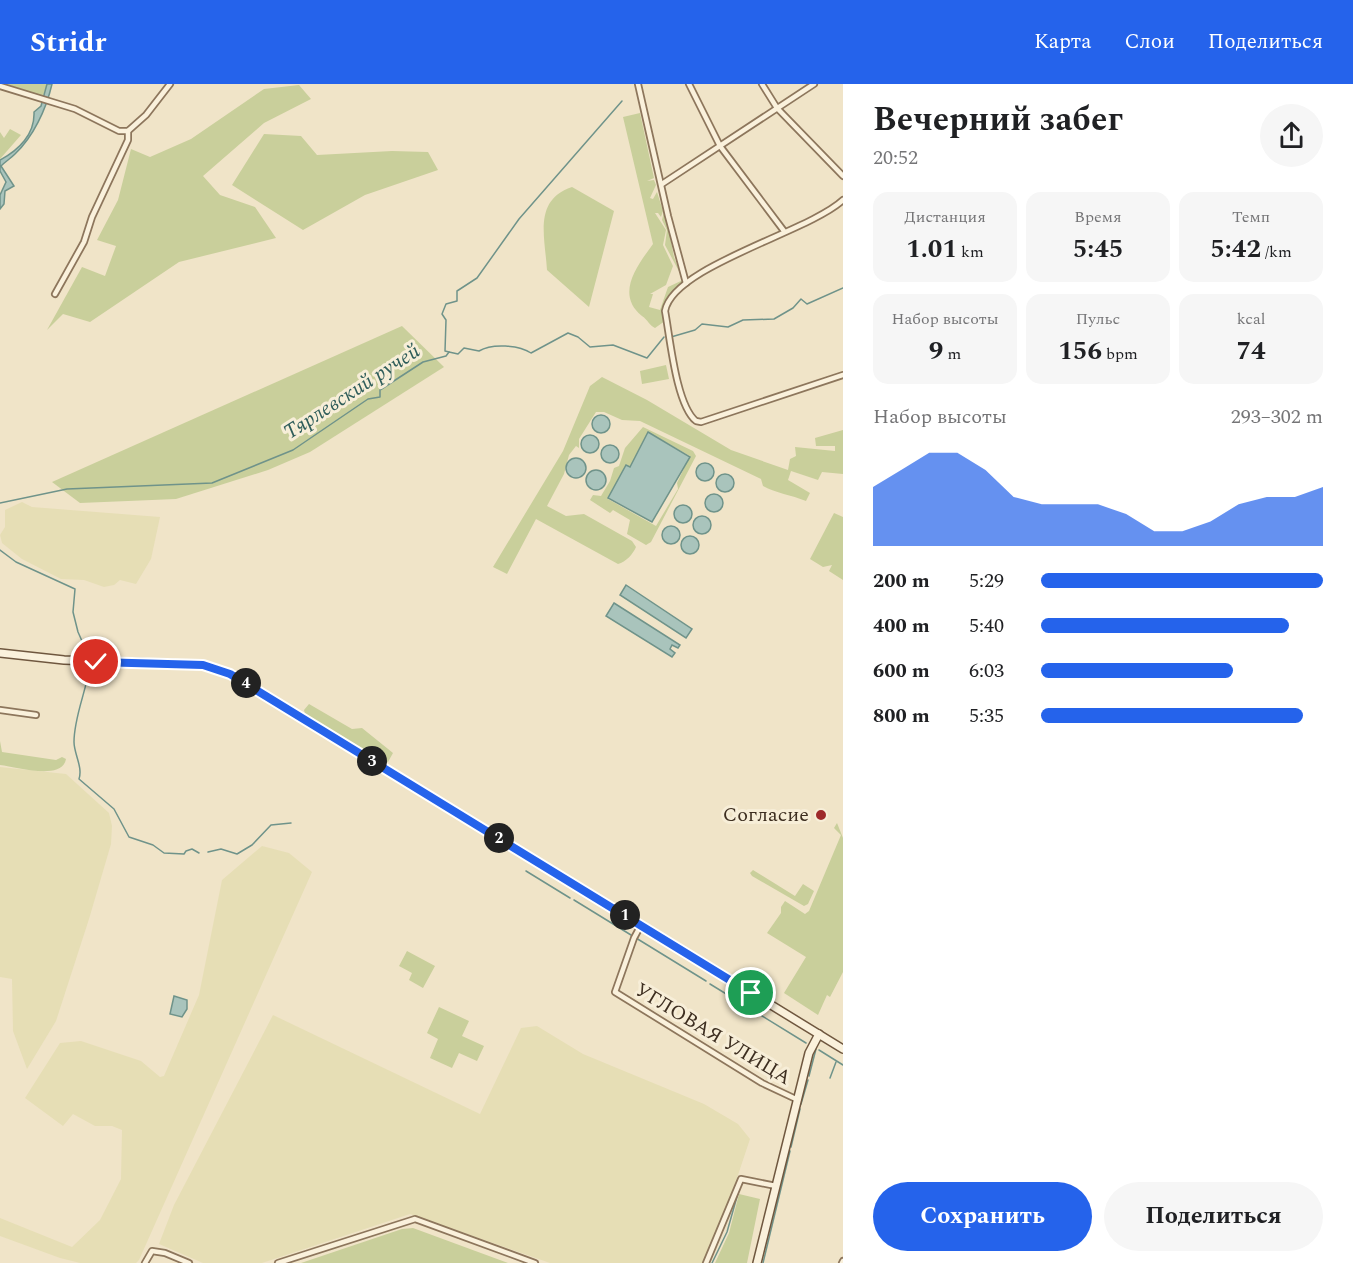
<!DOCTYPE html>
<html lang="ru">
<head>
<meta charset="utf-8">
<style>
  body { margin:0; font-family:Spectral,serif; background:#f6f6f6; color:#202124; height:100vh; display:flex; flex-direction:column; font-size:22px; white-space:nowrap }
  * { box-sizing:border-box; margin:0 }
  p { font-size:20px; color:#757577 }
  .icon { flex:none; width:33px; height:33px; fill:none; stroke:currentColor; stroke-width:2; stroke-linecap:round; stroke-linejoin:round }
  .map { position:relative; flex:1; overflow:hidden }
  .drawer { display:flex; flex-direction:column; background:#fff; width:510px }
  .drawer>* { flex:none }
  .pin { position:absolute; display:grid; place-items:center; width:51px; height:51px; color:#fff; margin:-26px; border:3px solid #fff; border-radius:50%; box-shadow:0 2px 6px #0007 }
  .km { position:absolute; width:30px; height:30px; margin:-15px; border-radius:50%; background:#222; color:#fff; font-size:16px; line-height:30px; text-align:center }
  .round { display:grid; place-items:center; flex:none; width:63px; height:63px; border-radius:32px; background:#f6f6f6 }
  .headline { display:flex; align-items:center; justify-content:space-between; height:102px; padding:0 30px }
  h1 { font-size:33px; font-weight:700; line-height:45px }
  .figures { display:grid; grid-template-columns:repeat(3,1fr); gap:9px; height:102px; padding:6px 30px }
  .figures div { display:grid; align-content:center; border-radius:15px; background:#f6f6f6; text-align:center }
  .figures b { font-size:26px; font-weight:700 }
  .figures small { font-size:16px; font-weight:400 }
  .figures p { font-size:16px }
  .chart { height:168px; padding:12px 30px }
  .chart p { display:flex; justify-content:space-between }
  .chart svg { width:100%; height:108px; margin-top:6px; fill:#2563eb; opacity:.7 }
  .primary-button { display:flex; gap:12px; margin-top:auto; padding:12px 30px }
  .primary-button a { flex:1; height:69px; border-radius:36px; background:#2563eb; color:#fff; font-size:24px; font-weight:700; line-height:69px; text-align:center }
  .primary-button a+a { background:#f6f6f6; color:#202124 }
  ul { padding:0 30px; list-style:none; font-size:20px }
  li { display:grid; grid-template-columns:96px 72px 1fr; align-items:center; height:45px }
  li i { height:15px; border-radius:8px; background:#2563eb }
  header { display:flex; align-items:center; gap:36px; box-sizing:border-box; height:84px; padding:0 30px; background:#2563eb; color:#fff }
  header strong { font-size:28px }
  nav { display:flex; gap:33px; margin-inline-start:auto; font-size:21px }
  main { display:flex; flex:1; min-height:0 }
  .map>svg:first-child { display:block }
  .farmland { fill:#e6deb5 }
  .green { fill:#c9cf9b; fill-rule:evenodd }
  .water { fill:#a9c4bc; stroke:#6f938a; stroke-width:1.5 }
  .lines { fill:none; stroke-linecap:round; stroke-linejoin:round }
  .stream { stroke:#6f938a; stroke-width:1.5 }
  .street-casing { stroke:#8d765c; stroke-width:8 }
  .secondary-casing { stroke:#6f573f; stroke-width:10 }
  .street { stroke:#faf1dc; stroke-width:4.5 }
  .secondary { stroke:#faf1dc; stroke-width:7 }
  .route-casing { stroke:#fff; stroke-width:12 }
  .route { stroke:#2563eb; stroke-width:8 }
  .poi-dot { fill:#9e2a2b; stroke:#f7eed8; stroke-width:2 }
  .labels { text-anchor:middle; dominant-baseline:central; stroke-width:6; stroke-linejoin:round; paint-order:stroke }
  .poi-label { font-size:20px; fill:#3d2e20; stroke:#f7eed8; text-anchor:end }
  .street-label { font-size:20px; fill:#3d2e20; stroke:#f7eed8 }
  .water-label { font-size:21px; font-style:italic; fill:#2f5d5a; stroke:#f7eed8 }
</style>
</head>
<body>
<header>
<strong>Stridr</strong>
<nav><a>Карта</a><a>Слои</a><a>Поделиться</a></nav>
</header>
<main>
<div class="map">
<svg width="843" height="1179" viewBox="0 0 843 1179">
  <rect width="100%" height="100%" fill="#f0e4c8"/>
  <g class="farmland">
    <path d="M 22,418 L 32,423 L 160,433 L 151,475 L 136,500 L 120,496 L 114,501 L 104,503 L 84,496 L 61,495 L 22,475 L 2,459 L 0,451 L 5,443 L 5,426 Z"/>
    <path d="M 0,683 L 66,690 L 109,729 L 112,742 L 111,760 L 89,835 L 56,937 L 27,985 L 13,947 L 12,895 L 0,893 Z"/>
    <path d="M 262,762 L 289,769 L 312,788 L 139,1176 L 136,1179 L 80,1179 L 60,1174 L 0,1152 L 0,1134 L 72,1163 L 100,1136 L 121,1095 L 122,1046 L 112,1042 L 95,1042 L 73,1030 L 63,1042 L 25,1014 L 60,959 L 81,957 L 141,977 L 160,993 L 164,992 L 199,911 L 222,796 Z"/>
    <path d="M 273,931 L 480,1030 L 521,944 L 537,942 L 583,970 L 704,1020 L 738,1040 L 750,1055 L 718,1151 L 703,1179 L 550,1179 L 410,1130 L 262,1179 L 203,1179 L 159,1160 L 174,1121 Z"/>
  </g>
  <g class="green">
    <path d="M 6,0 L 47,0 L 43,12 Z"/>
    <path d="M 299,1 L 311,15 L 264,39 L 203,92 L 220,111 L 255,123 L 276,154 L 179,178 L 90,238 L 63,230 L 47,246 L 82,183 L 105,192 L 116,162 L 97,156 L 118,116 L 131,65 L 150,73 L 191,55 L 264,5 Z"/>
    <path d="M 640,29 L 654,94 L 647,97 L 654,96 L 656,101 L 650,114 L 653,115 L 657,108 L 663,127 L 661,133 L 658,129 L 655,129 L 666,146 L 663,161 L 673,182 L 666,201 L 650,210 L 653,210 L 649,223 L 660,226 L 668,203 L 683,196 L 663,223 L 665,237 L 655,244 C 649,241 648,236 642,232 C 615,210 637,182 653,160 L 623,33 Z"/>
    <path d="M 10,45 L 21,51 L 0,75 L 0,48 L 4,54 Z"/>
    <path d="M 264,50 L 301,52 L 317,71 L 392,67 L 428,68 L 438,86 L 365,111 L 303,146 L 232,101 Z"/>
    <path d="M 658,101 L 660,101 L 674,173 L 682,193 L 665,161 L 667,146 L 662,136 L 664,127 Z"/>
    <path d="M 572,103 L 614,127 L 589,223 L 547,186 C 545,153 533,116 572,103 Z"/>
    <path d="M 402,242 L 444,283 L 310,368 L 268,386 L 176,415 L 80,419 L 52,398 Z"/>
    <path d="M 666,281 L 669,295 L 642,300 L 640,287 Z"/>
    <path d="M 602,293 L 647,316 L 731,366 L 788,386 L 790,375 L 796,372 L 795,363 L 835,367 L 835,362 L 816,362 L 815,354 L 843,346 L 843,390 L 822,388 L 818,396 L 791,387 L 788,396 L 810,409 L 806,417 C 791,411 776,409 763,402 L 761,395 L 640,337 L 622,336 L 604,328 L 596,328 L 579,355 L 579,364 L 576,362 L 569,371 L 564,390 L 547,422 L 566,432 L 584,430 L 632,457 L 636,463 C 633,470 626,478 618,480 L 536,435 L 507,490 L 493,483 L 563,367 L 590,302 Z"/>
    <path d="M 643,343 L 693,367 L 696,372 L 651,458 L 646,461 L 627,450 L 630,436 L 613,426 L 610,429 L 590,416 L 593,411 L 601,412 L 610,397 L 614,384 L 619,382 L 625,364 ZM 648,348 L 690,372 L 677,399 L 678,405 L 656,442 L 608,415 L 626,381 L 630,383 Z"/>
    <path d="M 834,429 L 843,433 L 843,496 L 829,487 L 832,481 L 823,483 L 810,475 Z"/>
    <path d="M 309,620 L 352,645 L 362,644 L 393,669 L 388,678 L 379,676 L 305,630 L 304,626 Z"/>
    <path d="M 0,657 L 2,668 L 56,676 L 62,673 L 66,675 C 62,697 17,683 0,681 Z"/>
    <path d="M 837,739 L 843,754 L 843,888 L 830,913 L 827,911 L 818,931 L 784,909 L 806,873 L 767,849 L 781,829 L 781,823 L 785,817 L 805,830 L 809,827 L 841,751 L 834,744 Z"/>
    <path d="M 753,786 L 795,812 L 803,800 L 814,807 L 808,820 L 804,822 L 752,792 L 750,789 Z"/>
    <path d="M 407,867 L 435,882 L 423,904 L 409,896 L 412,889 L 399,882 Z"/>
    <path d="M 439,923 L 469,937 L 462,952 L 484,962 L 477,977 L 459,969 L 452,984 L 430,974 L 438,955 L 427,949 Z"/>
    <path d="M 739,1110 L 760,1115 L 747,1179 L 715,1179 L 729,1149 Z"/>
    <path d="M 413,1144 L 508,1179 L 301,1179 L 402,1145 Z"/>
  </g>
  <g class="water">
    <path d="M 47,0 L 52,0 C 46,26 33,53 15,70 C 10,75 6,77 1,82 L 14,102 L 5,107 L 4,120 L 0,125 L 0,111 L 6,98 L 0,87 L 0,76 C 19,66 35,50 34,28 L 41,22 Z"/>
    <circle cx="601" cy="340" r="9"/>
    <path d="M 648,348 L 690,373 L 652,438 L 608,414 L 626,381 L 630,383 Z"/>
    <circle cx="590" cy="360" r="9"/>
    <circle cx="610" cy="370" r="9"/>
    <circle cx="576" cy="384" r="10"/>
    <circle cx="705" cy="388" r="9"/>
    <circle cx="596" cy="396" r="10"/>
    <circle cx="725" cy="399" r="9"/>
    <circle cx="714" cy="419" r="9"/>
    <circle cx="683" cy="430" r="9"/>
    <circle cx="702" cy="441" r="9"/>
    <circle cx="671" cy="451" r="9"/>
    <circle cx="690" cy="461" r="9"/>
    <path d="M 626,501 L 692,545 L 686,554 L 620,511 Z"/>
    <path d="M 614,519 L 680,561 L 678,564 L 672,561 L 670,565 L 675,569 L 672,573 L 606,532 Z"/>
    <path d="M 174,912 L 187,916 L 187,925 L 182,933 L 170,930 Z"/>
  </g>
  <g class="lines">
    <g class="stream">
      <path d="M 671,253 L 695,246 L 702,240 L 728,243 L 743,236 L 774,235 L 793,224 L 801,215 L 807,220 L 843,204"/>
      <path d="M 449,268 L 445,267 L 446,236 L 442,230 L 446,220 L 457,217 L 457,207 L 477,194 L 519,135 L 622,17"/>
      <path d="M 0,419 L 67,405 L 212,399 L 293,366 L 368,315 L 380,313 L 380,306 L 423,278 L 446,272 L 449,268 L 458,270 L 464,264 L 479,267 C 492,259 519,261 531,269 L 568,249 L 578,253 L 590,263 L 613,261 L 647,274 L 664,253"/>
      <path d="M 0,466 L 16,478 L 75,505 L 73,528 L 78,548 L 90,575"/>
      <path d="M 90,580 C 87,606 74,632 74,658 C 74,670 83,683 79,695 L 114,725 L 129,753 L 153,761 L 164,769 L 184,770 L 186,767 L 192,765 L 199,769"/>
      <path d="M 208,768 L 221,765 L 237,770 L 252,761 L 271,741 L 291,739"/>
      <path d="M 526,787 L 570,814"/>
      <path d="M 574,816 L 631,851"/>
      <path d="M 636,854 L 706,897"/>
      <path d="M 710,900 L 806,959"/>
      <path d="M 819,966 L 843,981"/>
      <path d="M 809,992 L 816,965"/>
      <path d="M 830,994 L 836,978"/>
      <path d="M 801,1020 L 808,996"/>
      <path d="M 791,1063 L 800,1025"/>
      <path d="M 712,1179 L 727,1148 L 740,1102"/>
      <path d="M 763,1179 L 790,1067"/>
    </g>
    <g class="street-casing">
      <g id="street">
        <path d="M 638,0 L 668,132 L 686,199"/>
        <path d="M 689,0 L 720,62 L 784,147"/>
        <path d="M 762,0 L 777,24 L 843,92"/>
        <path d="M 0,2 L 75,25 L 119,47 L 128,47"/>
        <path d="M 128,47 L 146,31 L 170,0"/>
        <path d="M 662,100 L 814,0"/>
        <path d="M 843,116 C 809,148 673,182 665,227 C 670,253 676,321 696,337 L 701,338 L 843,291"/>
        <path d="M 55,210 L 84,158 L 92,133 L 128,56 L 128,47"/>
        <path d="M 0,626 L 36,631"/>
        <path d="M 641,841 L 634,854 L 615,908 L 762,999 L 798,1016"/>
        <path d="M 145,1179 L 152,1167 L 165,1169 L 189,1179"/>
        <path d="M 278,1179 L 415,1135 L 535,1179"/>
        <path d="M 706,1179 L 741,1095 L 776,1102"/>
        <path d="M 842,1179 L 843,1177"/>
      </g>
    </g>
    <g class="secondary-casing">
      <g id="secondary">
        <path d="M 0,569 L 64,576 L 203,581 L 230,590 L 843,965"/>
        <path d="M 757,1179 L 809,969 L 819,950"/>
      </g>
    </g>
    <use href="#street" class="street"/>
    <use href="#secondary" class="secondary"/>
  </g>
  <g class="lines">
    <g class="route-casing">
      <path id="route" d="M 96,578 L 203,581 L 230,590 L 751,909"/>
    </g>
    <use href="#route" class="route"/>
  </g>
  <circle class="poi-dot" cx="821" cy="731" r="6"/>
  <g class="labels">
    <g class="poi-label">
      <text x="809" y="731">Согласие</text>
    </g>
    <g class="street-label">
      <text transform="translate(713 950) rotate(31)">УГЛОВАЯ УЛИЦА</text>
    </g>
    <g class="water-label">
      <text transform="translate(352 308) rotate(-33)">Тярлевский ручей</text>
    </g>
  </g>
</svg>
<div class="pin" style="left:751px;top:909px;background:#1e9e55"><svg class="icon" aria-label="arrive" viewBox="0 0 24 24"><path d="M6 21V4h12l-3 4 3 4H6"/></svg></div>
<div class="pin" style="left:96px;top:578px;background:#d93025"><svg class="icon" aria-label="check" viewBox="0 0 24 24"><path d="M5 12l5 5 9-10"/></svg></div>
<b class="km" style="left:625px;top:831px">1</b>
<b class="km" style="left:499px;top:754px">2</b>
<b class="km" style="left:372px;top:677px">3</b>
<b class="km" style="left:246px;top:599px">4</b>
</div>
<section class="drawer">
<div class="headline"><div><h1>Вечерний забег</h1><p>20:52</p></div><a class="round"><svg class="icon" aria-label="share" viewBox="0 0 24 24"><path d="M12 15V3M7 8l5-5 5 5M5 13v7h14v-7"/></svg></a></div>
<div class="figures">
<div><p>Дистанция</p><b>1.01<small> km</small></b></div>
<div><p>Время</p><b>5:45</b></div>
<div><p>Темп</p><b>5:42<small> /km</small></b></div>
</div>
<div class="figures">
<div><p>Набор высоты</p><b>9<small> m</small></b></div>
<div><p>Пульс</p><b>156<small> bpm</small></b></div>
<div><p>kcal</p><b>74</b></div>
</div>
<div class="chart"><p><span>Набор высоты</span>293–302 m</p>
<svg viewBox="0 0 160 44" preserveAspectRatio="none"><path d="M0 44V20L10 13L20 6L30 6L40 13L50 24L60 27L70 27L80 27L90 31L100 38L110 38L120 34L130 27L140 24L150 24L160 20V44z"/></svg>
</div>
<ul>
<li><b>200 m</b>5:29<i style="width:100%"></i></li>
<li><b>400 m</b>5:40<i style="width:88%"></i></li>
<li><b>600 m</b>6:03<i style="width:68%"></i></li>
<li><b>800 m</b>5:35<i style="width:93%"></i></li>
</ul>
<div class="primary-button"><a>Сохранить</a><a>Поделиться</a></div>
</section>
</main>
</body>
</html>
